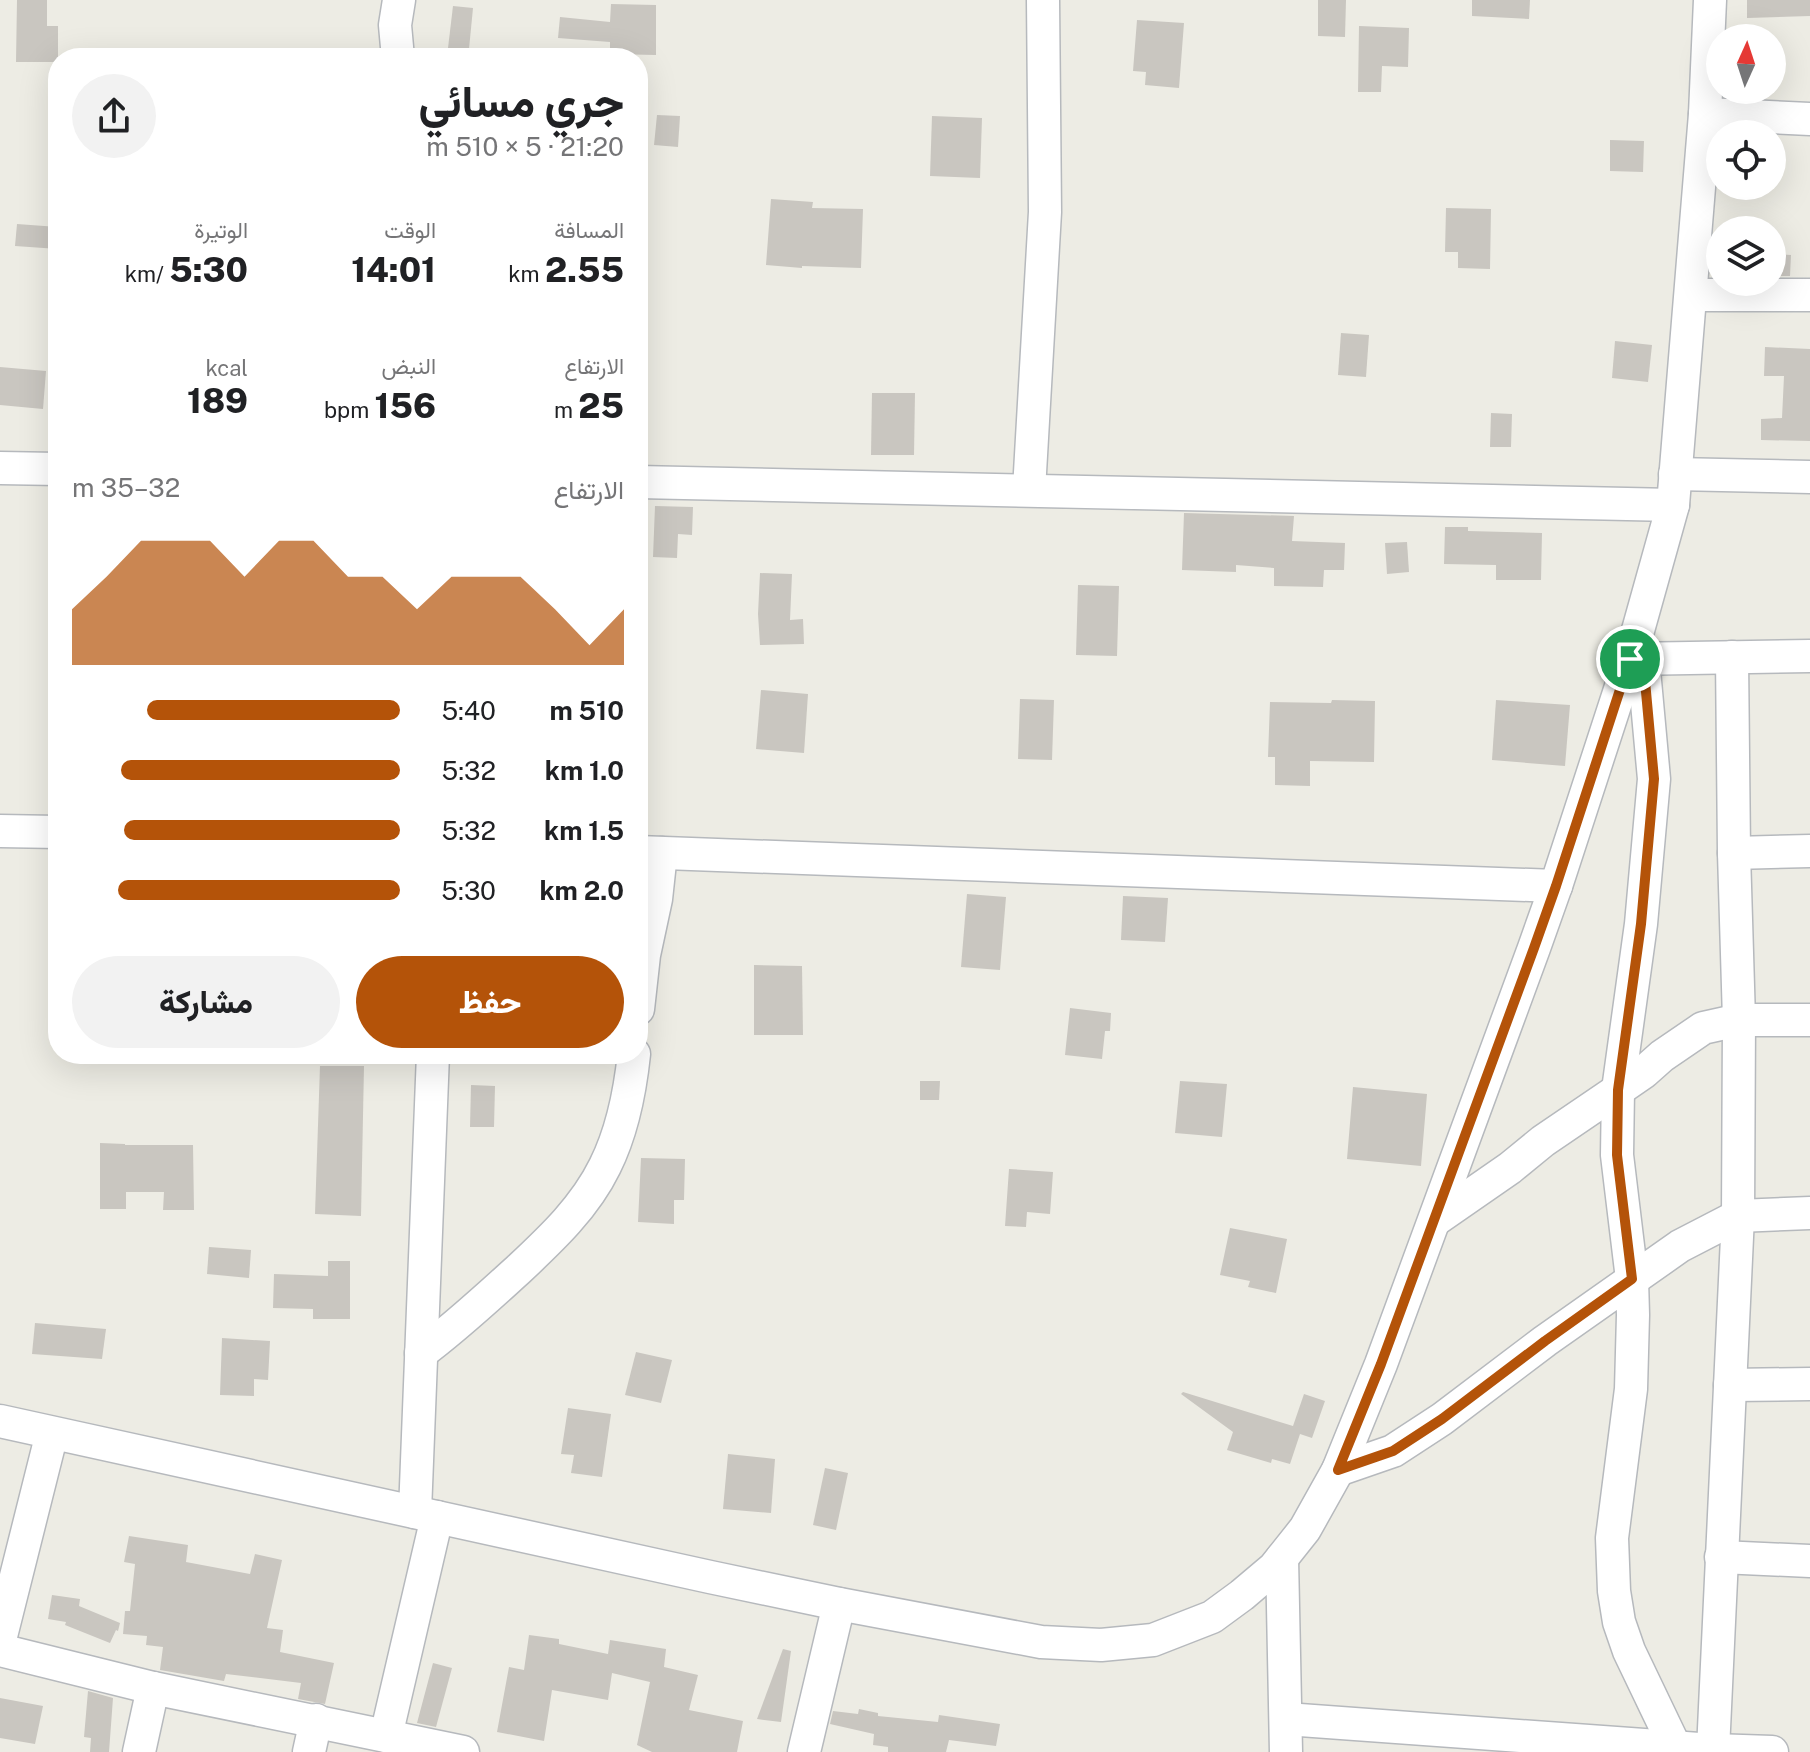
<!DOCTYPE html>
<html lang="ar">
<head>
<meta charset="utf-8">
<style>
  body { margin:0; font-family:"Public Sans",Vazirmatn,sans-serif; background:#f2f2f2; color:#202124; direction:rtl; height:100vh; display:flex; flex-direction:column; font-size:30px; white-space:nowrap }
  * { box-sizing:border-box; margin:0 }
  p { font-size:26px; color:#757577 }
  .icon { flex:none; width:44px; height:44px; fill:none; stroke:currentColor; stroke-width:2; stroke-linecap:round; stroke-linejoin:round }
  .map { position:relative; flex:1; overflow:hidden; direction:ltr }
  .drawer { position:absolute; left:48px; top:48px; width:600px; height:1016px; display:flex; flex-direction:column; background:#fff; border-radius:32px; box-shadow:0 8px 32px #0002; direction:rtl }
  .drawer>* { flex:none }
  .needle { width:52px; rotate:3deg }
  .fabs { position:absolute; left:1706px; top:24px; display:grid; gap:16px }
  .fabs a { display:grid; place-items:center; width:80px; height:80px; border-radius:50%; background:#fff; box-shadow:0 8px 32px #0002; font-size:40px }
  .pin { position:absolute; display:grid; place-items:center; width:68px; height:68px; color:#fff; margin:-34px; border:4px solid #fff; border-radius:50%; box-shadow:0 2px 8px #0007 }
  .round { display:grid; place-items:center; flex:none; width:84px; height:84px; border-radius:42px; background:#f2f2f2 }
  .overview { display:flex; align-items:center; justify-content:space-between; height:136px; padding:0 24px }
  h1 { font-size:44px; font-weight:800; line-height:60px }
  .figures { display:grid; grid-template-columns:repeat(3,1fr); gap:12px; height:136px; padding:8px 24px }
  .figures div { display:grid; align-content:center }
  .figures b { font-size:34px; font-weight:800 }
  .figures small { font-size:22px; font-weight:400 }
  .figures p { font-size:22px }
  .chart { height:224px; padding:16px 24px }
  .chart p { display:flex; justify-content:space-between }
  .chart svg { width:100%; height:144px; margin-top:8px; fill:#b45309; opacity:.7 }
  .button { display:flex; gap:16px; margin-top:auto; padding:16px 24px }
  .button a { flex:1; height:92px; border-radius:48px; background:#b45309; color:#fff; font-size:32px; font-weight:800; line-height:92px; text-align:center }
  .button a+a { background:#f2f2f2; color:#202124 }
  ul { padding:0 24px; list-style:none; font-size:26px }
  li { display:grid; grid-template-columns:128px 96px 1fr; align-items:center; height:60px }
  li i { height:20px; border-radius:10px; background:#b45309 }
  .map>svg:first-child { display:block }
  .building { fill:#c9c6c0 }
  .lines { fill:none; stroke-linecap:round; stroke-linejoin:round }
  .minor-casing { stroke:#b6b9bd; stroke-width:35 }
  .minor { stroke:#fff; stroke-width:32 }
  .route-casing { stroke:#fff; stroke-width:16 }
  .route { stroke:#b45309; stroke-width:10 }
</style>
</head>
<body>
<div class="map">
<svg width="1810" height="1752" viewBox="0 0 1810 1752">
  <rect width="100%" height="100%" fill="#edece4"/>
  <g class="building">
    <path d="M 17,0 L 47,0 L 47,26 L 58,26 L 58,62 L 16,62 Z"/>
    <path d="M 1318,0 L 1346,0 L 1345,37 L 1318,36 Z"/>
    <path d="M 1472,0 L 1530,0 L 1529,19 L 1472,16 Z"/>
    <path d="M 1747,0 L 1810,0 L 1810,16 L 1747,18 Z"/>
    <path d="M 611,4 L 656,5 L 656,55 L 610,54 L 610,42 L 558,38 L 560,17 L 610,22 Z"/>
    <path d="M 453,6 L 473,8 L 469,49 L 448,48 Z"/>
    <path d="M 1137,20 L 1184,23 L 1179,88 L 1145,85 L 1146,72 L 1133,71 Z"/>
    <path d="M 1359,26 L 1409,28 L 1408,67 L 1382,66 L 1381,92 L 1358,92 Z"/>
    <path d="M 657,115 L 680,116 L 678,147 L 654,145 Z"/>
    <path d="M 932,116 L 982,118 L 980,178 L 930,176 Z"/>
    <path d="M 1610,140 L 1644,141 L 1643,172 L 1610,171 Z"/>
    <path d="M 771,199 L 813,202 L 812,208 L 863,209 L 861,268 L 802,266 L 802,268 L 766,265 Z"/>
    <path d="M 1446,208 L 1491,209 L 1490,269 L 1458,268 L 1458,252 L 1445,252 Z"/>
    <path d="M 17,224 L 58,227 L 58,249 L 15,246 Z"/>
    <path d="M 1772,254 L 1791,255 L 1790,276 L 1772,276 Z"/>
    <path d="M 1341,333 L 1369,335 L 1366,377 L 1338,375 Z"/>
    <path d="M 1615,341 L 1652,345 L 1648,382 L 1612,378 Z"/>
    <path d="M 1765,347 L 1810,349 L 1810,441 L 1761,440 L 1761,419 L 1782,418 L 1784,376 L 1764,376 Z"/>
    <path d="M 0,367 L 46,371 L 43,409 L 0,405 Z"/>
    <path d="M 872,393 L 915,393 L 914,455 L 871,455 Z"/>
    <path d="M 1491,413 L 1512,414 L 1511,447 L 1490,447 Z"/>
    <path d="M 655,506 L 693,507 L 692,535 L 678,534 L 677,558 L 653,557 Z"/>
    <path d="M 1184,513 L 1294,516 L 1292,541 L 1345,543 L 1344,570 L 1324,570 L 1323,587 L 1274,586 L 1274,568 L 1236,565 L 1236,572 L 1182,570 Z"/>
    <path d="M 1445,527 L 1468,527 L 1468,531 L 1542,533 L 1541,580 L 1496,580 L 1496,565 L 1444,564 Z"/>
    <path d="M 1407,542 L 1409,572 L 1387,574 L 1385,543 Z"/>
    <path d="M 760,573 L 792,574 L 790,620 L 803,619 L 804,644 L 760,645 L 758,614 Z"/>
    <path d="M 1078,585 L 1119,586 L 1117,656 L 1076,655 Z"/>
    <path d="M 761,690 L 808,694 L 804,753 L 756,749 Z"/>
    <path d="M 1020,699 L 1054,700 L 1052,760 L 1018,759 Z"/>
    <path d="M 1332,700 L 1375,701 L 1374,762 L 1310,761 L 1310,786 L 1275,785 L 1275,757 L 1268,757 L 1270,702 L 1331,703 Z"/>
    <path d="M 1496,700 L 1570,705 L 1565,766 L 1492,760 Z"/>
    <path d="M 967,894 L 1006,897 L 1000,970 L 961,967 Z"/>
    <path d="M 1123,896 L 1168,898 L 1165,942 L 1121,940 Z"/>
    <path d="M 754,965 L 802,966 L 803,1035 L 754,1035 Z"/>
    <path d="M 1070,1008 L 1111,1013 L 1110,1031 L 1105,1031 L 1102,1059 L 1065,1055 Z"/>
    <path d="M 320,1066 L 364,1066 L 361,1216 L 315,1214 Z"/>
    <path d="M 920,1081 L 940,1081 L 939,1100 L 920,1100 Z"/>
    <path d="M 1180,1081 L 1227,1084 L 1222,1137 L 1175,1133 Z"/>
    <path d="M 471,1085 L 495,1086 L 494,1127 L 470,1127 Z"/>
    <path d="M 1353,1087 L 1427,1094 L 1421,1166 L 1347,1159 Z"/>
    <path d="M 100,1143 L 125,1144 L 125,1145 L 193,1145 L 194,1210 L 163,1210 L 164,1192 L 126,1192 L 126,1209 L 100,1209 Z"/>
    <path d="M 641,1158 L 685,1159 L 684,1200 L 674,1200 L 674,1224 L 638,1222 Z"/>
    <path d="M 1009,1169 L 1053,1172 L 1050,1214 L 1027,1212 L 1026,1227 L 1005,1226 Z"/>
    <path d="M 1230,1228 L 1287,1239 L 1276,1293 L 1248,1287 L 1250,1281 L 1220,1275 Z"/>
    <path d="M 209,1247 L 251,1250 L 249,1278 L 207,1274 Z"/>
    <path d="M 328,1261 L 350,1261 L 350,1319 L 313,1319 L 313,1309 L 273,1308 L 274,1274 L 328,1276 Z"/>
    <path d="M 35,1323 L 106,1329 L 102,1359 L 32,1354 Z"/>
    <path d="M 222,1338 L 270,1341 L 268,1380 L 254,1379 L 254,1396 L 220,1395 Z"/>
    <path d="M 636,1352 L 672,1360 L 661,1403 L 625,1395 Z"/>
    <path d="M 1183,1392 L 1293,1426 L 1304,1394 L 1325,1401 L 1312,1438 L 1300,1434 L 1290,1464 L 1272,1459 L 1271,1463 L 1227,1450 L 1233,1432 L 1181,1394 Z"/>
    <path d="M 568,1408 L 611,1414 L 602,1477 L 571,1473 L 574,1455 L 561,1454 Z"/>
    <path d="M 728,1454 L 775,1459 L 771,1513 L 723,1509 Z"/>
    <path d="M 825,1468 L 848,1473 L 836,1530 L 813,1525 Z"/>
    <path d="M 129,1536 L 188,1545 L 186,1562 L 250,1574 L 255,1554 L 282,1560 L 267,1628 L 283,1630 L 280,1652 L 334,1663 L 325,1704 L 298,1699 L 301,1683 L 226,1674 L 224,1681 L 160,1670 L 163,1647 L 146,1645 L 147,1636 L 123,1634 L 125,1611 L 130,1611 L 135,1564 L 124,1562 Z"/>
    <path d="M 52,1595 L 80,1599 L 79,1606 L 120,1623 L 118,1631 L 116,1630 L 110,1643 L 65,1625 L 66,1622 L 48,1619 Z"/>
    <path d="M 529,1635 L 559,1639 L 559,1644 L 608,1654 L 610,1640 L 666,1649 L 664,1667 L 698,1675 L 689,1710 L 743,1721 L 737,1752 L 652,1752 L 637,1745 L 650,1682 L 612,1673 L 608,1700 L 552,1690 L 544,1741 L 497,1732 L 509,1667 L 524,1670 Z"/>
    <path d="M 783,1649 L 791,1651 L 781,1722 L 757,1719 Z"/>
    <path d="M 433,1663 L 452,1668 L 436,1727 L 417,1723 Z"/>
    <path d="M 88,1691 L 113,1698 L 109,1752 L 90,1752 L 91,1738 L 84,1737 Z"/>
    <path d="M 0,1698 L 43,1706 L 35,1744 L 0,1738 Z"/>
    <path d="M 859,1709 L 878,1713 L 878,1716 L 938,1722 L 939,1715 L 1000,1724 L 996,1746 L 949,1740 L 946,1752 L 888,1752 L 888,1747 L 873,1745 L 874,1734 L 830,1724 L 833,1711 L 858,1714 Z"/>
  </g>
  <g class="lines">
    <g class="minor-casing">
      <g id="minor">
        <path d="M 398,58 L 395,25 L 399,0"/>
        <path d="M 1705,114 L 1810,119"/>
        <path d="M 1691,295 L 1810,295"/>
        <path d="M 0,468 L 58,469"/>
        <path d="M 1675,474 L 1810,477"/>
        <path d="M 638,482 L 1673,505"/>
        <path d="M 1029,490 L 1045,212 L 1043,0"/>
        <path d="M 1630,659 L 1810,656"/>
        <path d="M 1643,659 L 1654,779 L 1641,924 L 1618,1090 L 1617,1155 L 1632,1279 L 1633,1315 L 1631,1389 L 1612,1538 L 1614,1591 L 1619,1622 L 1629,1651 L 1675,1747"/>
        <path d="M 0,831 L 58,832"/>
        <path d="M 638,852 L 1556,886"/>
        <path d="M 1734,853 L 1810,851"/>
        <path d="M 638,1009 L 644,955 L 656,899 L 661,853"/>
        <path d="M 1435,1220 L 1510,1168 L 1543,1141 L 1618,1090 L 1644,1072 L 1662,1056 L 1703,1028 L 1739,1020 L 1810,1020"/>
        <path d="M 421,1353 C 456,1327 487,1298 519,1269 C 552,1238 585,1207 605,1166 C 622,1132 630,1092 634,1054"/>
        <path d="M 1730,1385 L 1810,1384"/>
        <path d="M 0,1421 L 710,1577 L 839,1604 L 1041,1642 L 1101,1645 L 1153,1640 L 1212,1617 L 1242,1595 L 1274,1568 L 1305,1529 L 1338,1470 L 1381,1364 L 1534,948 L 1556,886 L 1630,659 L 1673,505 L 1705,114 L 1710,0"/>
        <path d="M 1338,1470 L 1393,1451 L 1442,1419 L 1545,1341 L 1680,1246 L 1738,1216 L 1810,1213"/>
        <path d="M 415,1512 L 433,1054"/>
        <path d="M 1721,1557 L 1810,1561"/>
        <path d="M 1282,1558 L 1286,1752"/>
        <path d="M 0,1640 L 52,1433"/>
        <path d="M 0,1650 L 153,1688 L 463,1752"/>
        <path d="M 1286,1719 L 1713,1750 L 1772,1752"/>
        <path d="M 386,1736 L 437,1517"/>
        <path d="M 1713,1750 L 1738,1216 L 1739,1020 L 1734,853 L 1732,657"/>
        <path d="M 139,1752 L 153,1688"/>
        <path d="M 309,1752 L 316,1720"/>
        <path d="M 804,1752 L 839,1604"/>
      </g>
    </g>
    <use href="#minor" class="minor"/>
  </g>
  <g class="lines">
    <g class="route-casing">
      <path id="route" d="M 1630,659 L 1643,659 L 1654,779 L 1641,924 L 1618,1090 L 1617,1155 L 1632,1279 L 1545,1341 L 1442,1419 L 1393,1451 L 1338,1470 L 1381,1364 L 1534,948 L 1556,886 Z"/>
    </g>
    <use href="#route" class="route"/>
  </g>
</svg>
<div class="fabs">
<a><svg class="needle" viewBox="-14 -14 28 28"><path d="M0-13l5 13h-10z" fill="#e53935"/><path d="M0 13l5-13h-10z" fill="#757577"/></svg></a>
<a><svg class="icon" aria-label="locate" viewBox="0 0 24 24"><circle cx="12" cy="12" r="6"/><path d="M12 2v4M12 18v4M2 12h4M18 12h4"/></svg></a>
<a><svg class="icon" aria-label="layers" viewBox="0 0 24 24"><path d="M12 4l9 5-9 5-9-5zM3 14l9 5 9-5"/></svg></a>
</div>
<div class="pin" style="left:1630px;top:659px;background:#1e9e55"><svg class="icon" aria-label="arrive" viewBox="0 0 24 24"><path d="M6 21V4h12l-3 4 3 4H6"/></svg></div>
<section class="drawer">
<div class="overview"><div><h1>جري مسائي</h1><p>21:20 · 5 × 510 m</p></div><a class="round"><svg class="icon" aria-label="share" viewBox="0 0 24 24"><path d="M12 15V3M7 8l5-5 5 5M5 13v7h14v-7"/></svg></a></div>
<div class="figures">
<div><p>المسافة</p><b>2.55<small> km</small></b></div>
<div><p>الوقت</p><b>14:01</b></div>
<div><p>الوتيرة</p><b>5:30<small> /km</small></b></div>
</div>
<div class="figures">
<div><p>الارتفاع</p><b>25<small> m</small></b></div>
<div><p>النبض</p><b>156<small> bpm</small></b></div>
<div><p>kcal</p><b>189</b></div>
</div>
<div class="chart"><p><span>الارتفاع</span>32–35 m</p>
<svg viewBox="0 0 160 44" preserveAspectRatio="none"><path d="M0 44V27L10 17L20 6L30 6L40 6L50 17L60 6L70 6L80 17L90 17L100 27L110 17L120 17L130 17L140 27L150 38L160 27V44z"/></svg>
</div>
<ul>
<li><b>510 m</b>5:40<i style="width:77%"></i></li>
<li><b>1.0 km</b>5:32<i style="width:85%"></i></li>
<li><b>1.5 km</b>5:32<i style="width:84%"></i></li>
<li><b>2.0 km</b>5:30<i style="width:86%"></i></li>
</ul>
<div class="button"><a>حفظ</a><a>مشاركة</a></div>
</section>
</div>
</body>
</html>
